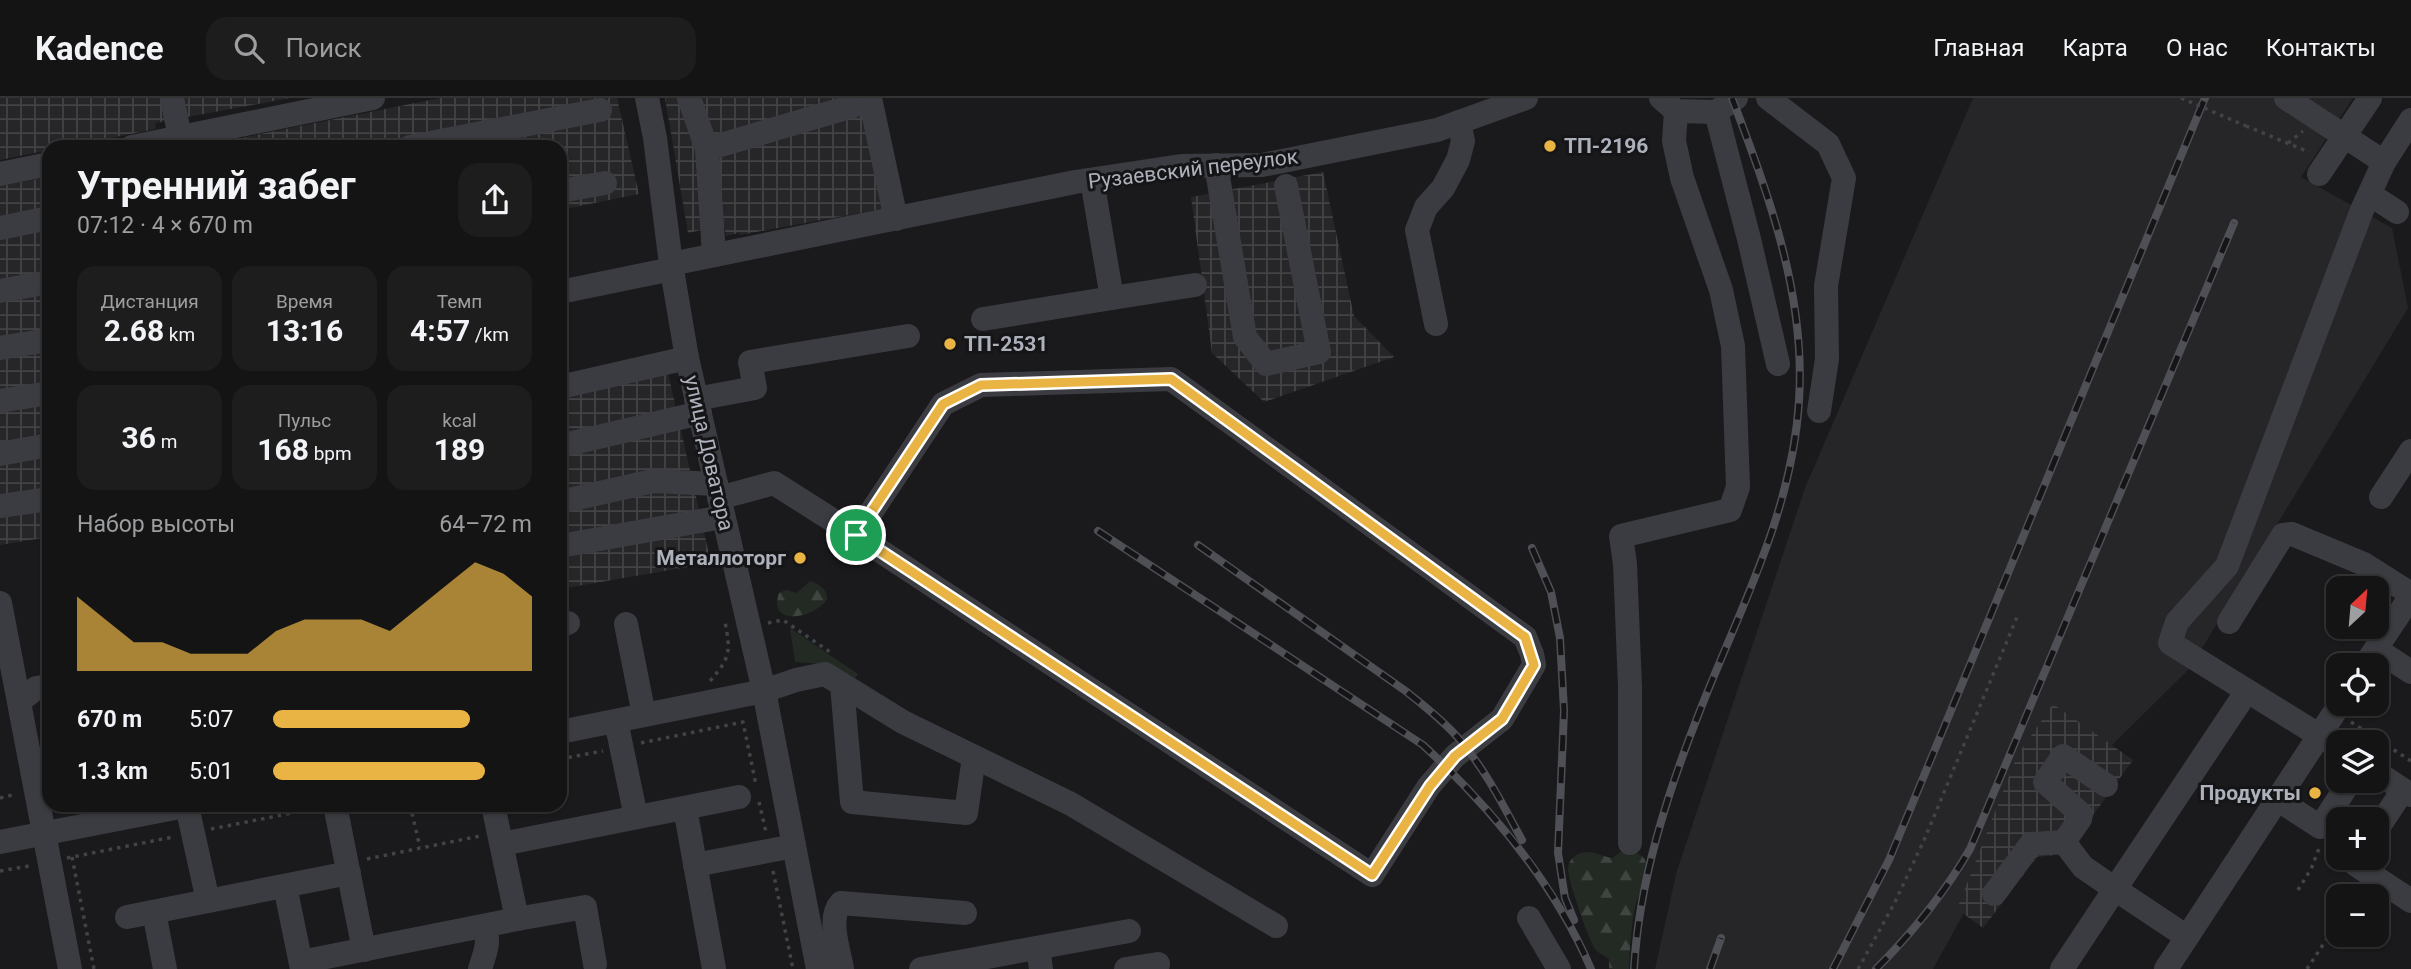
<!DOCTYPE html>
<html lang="ru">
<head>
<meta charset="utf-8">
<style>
  body { margin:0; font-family:Roboto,sans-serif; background:#1d1d1e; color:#f1f3f6; height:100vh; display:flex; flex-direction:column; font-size:26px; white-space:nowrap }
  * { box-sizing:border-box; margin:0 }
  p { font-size:23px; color:#9d9ea0 }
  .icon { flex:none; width:38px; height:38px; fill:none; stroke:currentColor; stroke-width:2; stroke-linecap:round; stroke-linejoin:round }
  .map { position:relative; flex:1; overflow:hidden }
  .drawer { position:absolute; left:42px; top:42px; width:525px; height:672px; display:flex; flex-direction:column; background:#141415; border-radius:21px; box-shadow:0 2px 5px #0004,0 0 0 2px #333334 }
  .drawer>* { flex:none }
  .needle { width:46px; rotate:26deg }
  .tools { position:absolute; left:2326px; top:478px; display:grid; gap:14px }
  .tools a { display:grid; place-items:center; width:63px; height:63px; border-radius:14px; background:#141415; box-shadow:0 2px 5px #0004,0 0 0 2px #333334; font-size:35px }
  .pin { position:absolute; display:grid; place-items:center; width:60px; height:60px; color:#fff; margin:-30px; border:4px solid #fff; border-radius:50%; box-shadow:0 2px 7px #0007 }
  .round { display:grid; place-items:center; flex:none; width:74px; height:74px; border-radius:21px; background:#1d1d1e }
  .summary { display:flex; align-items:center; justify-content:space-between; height:119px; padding:0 35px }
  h1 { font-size:38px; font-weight:700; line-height:52px }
  .metrics { display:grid; grid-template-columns:repeat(3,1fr); gap:10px; height:119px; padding:7px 35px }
  .metrics div { display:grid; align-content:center; border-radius:18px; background:#1d1d1e; text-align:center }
  .metrics b { font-size:30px; font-weight:700 }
  .metrics small { font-size:19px; font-weight:400 }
  .metrics p { font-size:19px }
  .chart { height:196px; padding:14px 35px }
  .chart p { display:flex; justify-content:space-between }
  .chart svg { width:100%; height:126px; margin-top:7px; fill:#eab444; opacity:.7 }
  ul { padding:0 35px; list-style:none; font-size:23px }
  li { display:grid; grid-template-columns:112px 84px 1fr; align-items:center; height:52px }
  li i { height:18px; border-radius:9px; background:#eab444 }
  header { display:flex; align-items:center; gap:42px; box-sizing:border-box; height:98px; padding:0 35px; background:#141415; border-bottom:2px solid #333334 }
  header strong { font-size:33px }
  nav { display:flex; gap:38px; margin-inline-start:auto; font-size:24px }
  .search { width:490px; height:63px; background:#1d1d1e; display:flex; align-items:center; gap:18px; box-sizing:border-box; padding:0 24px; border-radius:21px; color:#9d9ea0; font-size:26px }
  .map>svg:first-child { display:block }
  .built { fill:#262629 }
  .industrial { fill:url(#industrial-grid) }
  .green { fill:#222a23 }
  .forest { fill:url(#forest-firs) }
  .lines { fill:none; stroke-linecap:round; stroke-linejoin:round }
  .path { stroke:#414348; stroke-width:3.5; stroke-dasharray:3.5 5; stroke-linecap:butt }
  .minor { stroke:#3b3c41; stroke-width:24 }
  .rail-casing { stroke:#4e5056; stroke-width:8 }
  .rail { stroke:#151517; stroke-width:5; stroke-dasharray:16; stroke-linecap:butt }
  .path-bridge { stroke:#414348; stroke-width:3.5; stroke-dasharray:3.5 5; stroke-linecap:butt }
  .route-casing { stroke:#fff; stroke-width:14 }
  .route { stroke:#eab444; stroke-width:9 }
  .poi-dot { fill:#eab444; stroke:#151517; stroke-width:2.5 }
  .labels { text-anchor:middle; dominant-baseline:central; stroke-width:6; stroke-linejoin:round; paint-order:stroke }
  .poi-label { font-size:21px; font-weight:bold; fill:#adb1bb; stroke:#151517; text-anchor:start }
  .street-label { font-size:21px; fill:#adb1bb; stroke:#151517 }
</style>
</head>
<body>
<header>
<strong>Kadence</strong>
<div class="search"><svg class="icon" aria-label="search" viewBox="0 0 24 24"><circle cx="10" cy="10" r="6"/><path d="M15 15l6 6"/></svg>Поиск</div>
<nav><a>Главная</a><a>Карта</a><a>О нас</a><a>Контакты</a></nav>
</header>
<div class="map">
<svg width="2411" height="871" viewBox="0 0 2411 871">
  <defs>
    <pattern id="industrial-grid" width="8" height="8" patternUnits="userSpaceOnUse" patternTransform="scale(1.75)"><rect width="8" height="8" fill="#262629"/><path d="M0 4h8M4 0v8" fill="none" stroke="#434346"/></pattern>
    <pattern id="forest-firs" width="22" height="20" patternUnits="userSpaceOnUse" patternTransform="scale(1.75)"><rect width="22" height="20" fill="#222a23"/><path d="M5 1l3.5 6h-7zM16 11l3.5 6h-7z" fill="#3f4641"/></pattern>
  </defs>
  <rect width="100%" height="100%" fill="#1a1a1c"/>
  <path class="built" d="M 1973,0 L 2353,0 L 2301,79 L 2392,130 L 2408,210 L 2190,570 L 1990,768 L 1933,871 L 1655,871 L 1676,776 L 1805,390 Z"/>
  <g class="industrial">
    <path d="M 0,0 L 290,0 L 155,25 L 156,31 L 65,49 L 49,49 L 49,52 L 0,62 Z"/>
    <path d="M 440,0 L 617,0 L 639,96 L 560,112 L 560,49 L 196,49 Z"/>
    <path d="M 665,0 L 860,0 L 887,110 L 740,137 L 739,135 L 726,138 L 724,127 L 688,135 Z"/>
    <path d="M 1323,74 L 1354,218 L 1394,259 L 1264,304 L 1212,255 L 1191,99 Z"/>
    <path d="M 49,79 L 49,439 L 0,447 L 0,88 Z"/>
    <path d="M 668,275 L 711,465 L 560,491 L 560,300 Z"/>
    <path d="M 2053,606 L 2133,662 L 2065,756 L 2037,759 L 1983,830 L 1957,811 L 2017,658 Z"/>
  </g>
  <path class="green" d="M 790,530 L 858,576 L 852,585 L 822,566 L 795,564 Z"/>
  <g class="forest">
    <path d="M 810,483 C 818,485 828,492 827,501 C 816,520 767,530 779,495 L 786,492 L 797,495 Z"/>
    <path d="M 1622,753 C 1631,754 1644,754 1646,765 C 1649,778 1638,796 1635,809 C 1631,829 1630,851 1629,871 L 1609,871 L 1609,861 C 1605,857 1599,856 1596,852 C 1589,844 1569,784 1568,772 C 1568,767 1570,761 1575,758 C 1588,749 1599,758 1612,760 Z"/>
  </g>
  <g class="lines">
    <g class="path">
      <path d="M 2246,28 L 2309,54"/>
      <path d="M 2288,45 L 2303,33"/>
      <path d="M 768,525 L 783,522 L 833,556"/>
      <path d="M 710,583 C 730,560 731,554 725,524"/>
      <path d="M 2351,624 L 2411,663"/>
      <path d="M 641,645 L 743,624 L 756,687"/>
      <path d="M 560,661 L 603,653"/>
      <path d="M 0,700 L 16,696"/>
      <path d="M 759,704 L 766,734"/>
      <path d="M 410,707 L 420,749"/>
      <path d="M 211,731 L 317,710"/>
      <path d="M 72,759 L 94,871"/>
      <path d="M 67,760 L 173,739"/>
      <path d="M 367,761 L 480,738"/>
      <path d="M 0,773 L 29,768"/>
      <path d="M 773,773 L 793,871"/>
      <path d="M 2298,792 L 2311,771 L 2320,748"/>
      <path d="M 1858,871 L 1894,806 L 1925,740 L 2017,519"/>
      <path d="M 2307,871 L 2338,824"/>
    </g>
    <g class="minor">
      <path d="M 172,0 L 180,39"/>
      <path d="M 647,0 L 655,40 L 671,166 L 687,260 L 764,593 L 818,871"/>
      <path d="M 689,0 L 707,51"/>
      <path d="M 870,0 L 896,121"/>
      <path d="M 1661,0 L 1676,13 L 1716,14 L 1736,0"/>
      <path d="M 1768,0 L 1828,46 L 1844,80 L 1826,188 L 1827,261 L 1819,313"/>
      <path d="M 2286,0 L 2384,64"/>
      <path d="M 1716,14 L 1749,141 L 1778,266"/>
      <path d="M 132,49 L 373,0"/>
      <path d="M 410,49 L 600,12"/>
      <path d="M 1216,67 L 1245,239 L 1266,266 L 1319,254 L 1286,88"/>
      <path d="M 0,76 L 49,66"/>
      <path d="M 2319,76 L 2370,0"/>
      <path d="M 560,93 L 605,85"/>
      <path d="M 2371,97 L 2397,114"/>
      <path d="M 0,130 L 49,120"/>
      <path d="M 714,157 L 707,51 L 853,8 L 851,0"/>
      <path d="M 671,166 L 1075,84 L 1181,68 L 1262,67 L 1437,32 L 1526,0"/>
      <path d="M 0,193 L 49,184"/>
      <path d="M 560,194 L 672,171"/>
      <path d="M 1112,200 L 1195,187"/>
      <path d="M 983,221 L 1112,200 L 1092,82"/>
      <path d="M 1436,226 L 1417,132 L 1426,109 L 1443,90 L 1458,62 L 1463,43 L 1459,24"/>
      <path d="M 0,250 L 49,242"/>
      <path d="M 560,289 L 687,260"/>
      <path d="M 696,301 L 755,290 L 750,264 L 908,238"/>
      <path d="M 0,303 L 49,295"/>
      <path d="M 560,348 L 700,315"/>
      <path d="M 0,356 L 49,347"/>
      <path d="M 2381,399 L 2411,353"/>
      <path d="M 719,400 L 774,385 L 856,437 L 943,306 L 981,287 L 1171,281 L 1525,539 L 1532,556 L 1534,567 L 1502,621 L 1455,658 L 1429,688 L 1372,777 L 856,437"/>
      <path d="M 560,404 L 653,383 L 716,386"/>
      <path d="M 0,408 L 49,401"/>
      <path d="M 560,448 L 723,419"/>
      <path d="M 0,505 L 70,871"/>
      <path d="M 2229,524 L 2283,437 L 2292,436 L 2364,466 L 2411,496"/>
      <path d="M 560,526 L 568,525"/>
      <path d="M 626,526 L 644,617"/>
      <path d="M 2376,551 L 2411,574"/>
      <path d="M 2365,567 L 2411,498"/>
      <path d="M 842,587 L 852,704 L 966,715 L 974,659"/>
      <path d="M 20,603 L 36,590 L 49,588"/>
      <path d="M 616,623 L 636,719"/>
      <path d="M 560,634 L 764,593 L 796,582 L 825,576 L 903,624 L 1071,706 L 1276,828"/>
      <path d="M 2338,649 L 2170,545 L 2177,524 L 2227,468 L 2362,112 L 2384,64 L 2411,22"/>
      <path d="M 2376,674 L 2411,697"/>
      <path d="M 2277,701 L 2320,729 L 2351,682"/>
      <path d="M 335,707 L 364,852"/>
      <path d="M 493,707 L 517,821 L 585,809 L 595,866"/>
      <path d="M 187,708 L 208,803"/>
      <path d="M 685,710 L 714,871"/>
      <path d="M 2376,733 L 2403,692"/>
      <path d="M 0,744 L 190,707"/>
      <path d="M 1630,745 L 1630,589 L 1625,466 L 1621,438 L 1730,412 L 1738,389 L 1733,248 L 1721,192 L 1682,80 L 1674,43 L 1676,13"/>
      <path d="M 502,746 L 739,699"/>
      <path d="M 2359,760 L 2355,766 L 2411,803"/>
      <path d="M 695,767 L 794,748"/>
      <path d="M 285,788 L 302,871"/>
      <path d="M 1994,796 L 2031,746 L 2064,744"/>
      <path d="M 154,814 L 165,871"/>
      <path d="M 127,819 L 349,775"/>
      <path d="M 1529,820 L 1559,871"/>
      <path d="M 2187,839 L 2115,791 L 2247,593"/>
      <path d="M 1038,850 L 1041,871"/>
      <path d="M 301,864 L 517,821"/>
      <path d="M 480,871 C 485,855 490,844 485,828"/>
      <path d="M 842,871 C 839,852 827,820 841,805 L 965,815"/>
      <path d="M 921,871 L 1129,833"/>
      <path d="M 1126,871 L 1158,866"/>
      <path d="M 2062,871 L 2115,791 L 2083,769 L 2064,744 L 2080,721 L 2081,716 L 2045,684 L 2063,658 L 2106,687"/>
      <path d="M 2166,871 L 2340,606"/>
    </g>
    <g class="rail-casing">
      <g id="rail">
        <path d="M 1098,433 L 1423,647 C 1491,710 1554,784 1591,871"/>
        <path d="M 1198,447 L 1407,594 C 1425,609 1444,623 1459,641 C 1485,671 1503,707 1522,742"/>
        <path d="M 1532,450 L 1551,494 L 1560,540 L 1564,613 L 1558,755 L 1565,800 L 1574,822"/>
        <path d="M 1634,871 C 1639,783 1667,696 1699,615 C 1739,512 1792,416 1799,303 C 1806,197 1769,98 1732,0"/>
        <path d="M 1710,871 L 1721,840"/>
        <path d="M 1833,871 L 1889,762 L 2205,0"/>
        <path d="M 1876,871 C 1913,834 1944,796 1970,751 L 2234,125"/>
      </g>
    </g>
    <use href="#rail" class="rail"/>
    <path class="path-bridge" d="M 2181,0 L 2246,28"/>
  </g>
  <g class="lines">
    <g class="route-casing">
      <path id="route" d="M 1171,281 L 1525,539 L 1534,567 L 1502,621 L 1455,658 L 1430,688 L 1372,777 L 856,437 L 943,306 L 981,287 Z"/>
    </g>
    <use href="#route" class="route"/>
  </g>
  <g class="poi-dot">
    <circle cx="1550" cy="48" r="7"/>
    <circle cx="950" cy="246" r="7"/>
    <circle cx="800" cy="460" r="7"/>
    <circle cx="2315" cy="695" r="7"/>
  </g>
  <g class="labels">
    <g class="poi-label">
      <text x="1564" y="48">ТП-2196</text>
      <text x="964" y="246">ТП-2531</text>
      <text x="786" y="460" text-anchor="end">Металлоторг</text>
      <text x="2301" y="695" text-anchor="end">Продукты</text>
    </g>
    <g class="street-label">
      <text transform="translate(1193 71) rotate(-7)">Рузаевский переулок</text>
      <text transform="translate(709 355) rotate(77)">улица Доватора</text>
    </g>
  </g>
</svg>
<div class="tools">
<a><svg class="needle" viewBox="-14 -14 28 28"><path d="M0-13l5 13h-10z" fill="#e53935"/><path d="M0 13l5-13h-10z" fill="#9d9ea0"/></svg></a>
<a><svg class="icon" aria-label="locate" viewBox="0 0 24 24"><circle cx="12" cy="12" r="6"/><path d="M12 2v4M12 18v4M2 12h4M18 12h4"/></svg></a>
<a><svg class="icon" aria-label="layers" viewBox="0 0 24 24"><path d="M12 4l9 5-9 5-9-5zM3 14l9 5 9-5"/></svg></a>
<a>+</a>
<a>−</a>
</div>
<div class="pin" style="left:856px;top:437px;background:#1e9e55"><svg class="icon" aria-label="arrive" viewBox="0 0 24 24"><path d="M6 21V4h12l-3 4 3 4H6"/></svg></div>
<section class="drawer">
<div class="summary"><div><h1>Утренний забег</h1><p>07:12 · 4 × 670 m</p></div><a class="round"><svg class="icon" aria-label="share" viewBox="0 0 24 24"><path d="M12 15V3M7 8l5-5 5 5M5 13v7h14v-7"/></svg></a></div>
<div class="metrics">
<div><p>Дистанция</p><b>2.68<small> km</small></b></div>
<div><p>Время</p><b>13:16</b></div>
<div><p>Темп</p><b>4:57<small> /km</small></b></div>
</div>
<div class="metrics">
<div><b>36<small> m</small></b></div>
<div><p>Пульс</p><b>168<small> bpm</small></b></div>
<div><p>kcal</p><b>189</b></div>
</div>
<div class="chart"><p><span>Набор высоты</span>64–72 m</p>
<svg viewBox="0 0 160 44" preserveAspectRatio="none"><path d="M0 44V18L10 26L20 34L30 34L40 38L50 38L60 38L70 30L80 26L90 26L100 26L110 30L120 22L130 14L140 6L150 10L160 18V44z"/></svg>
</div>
<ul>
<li><b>670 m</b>5:07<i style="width:76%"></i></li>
<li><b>1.3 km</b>5:01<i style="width:82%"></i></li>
</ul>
</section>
</div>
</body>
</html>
